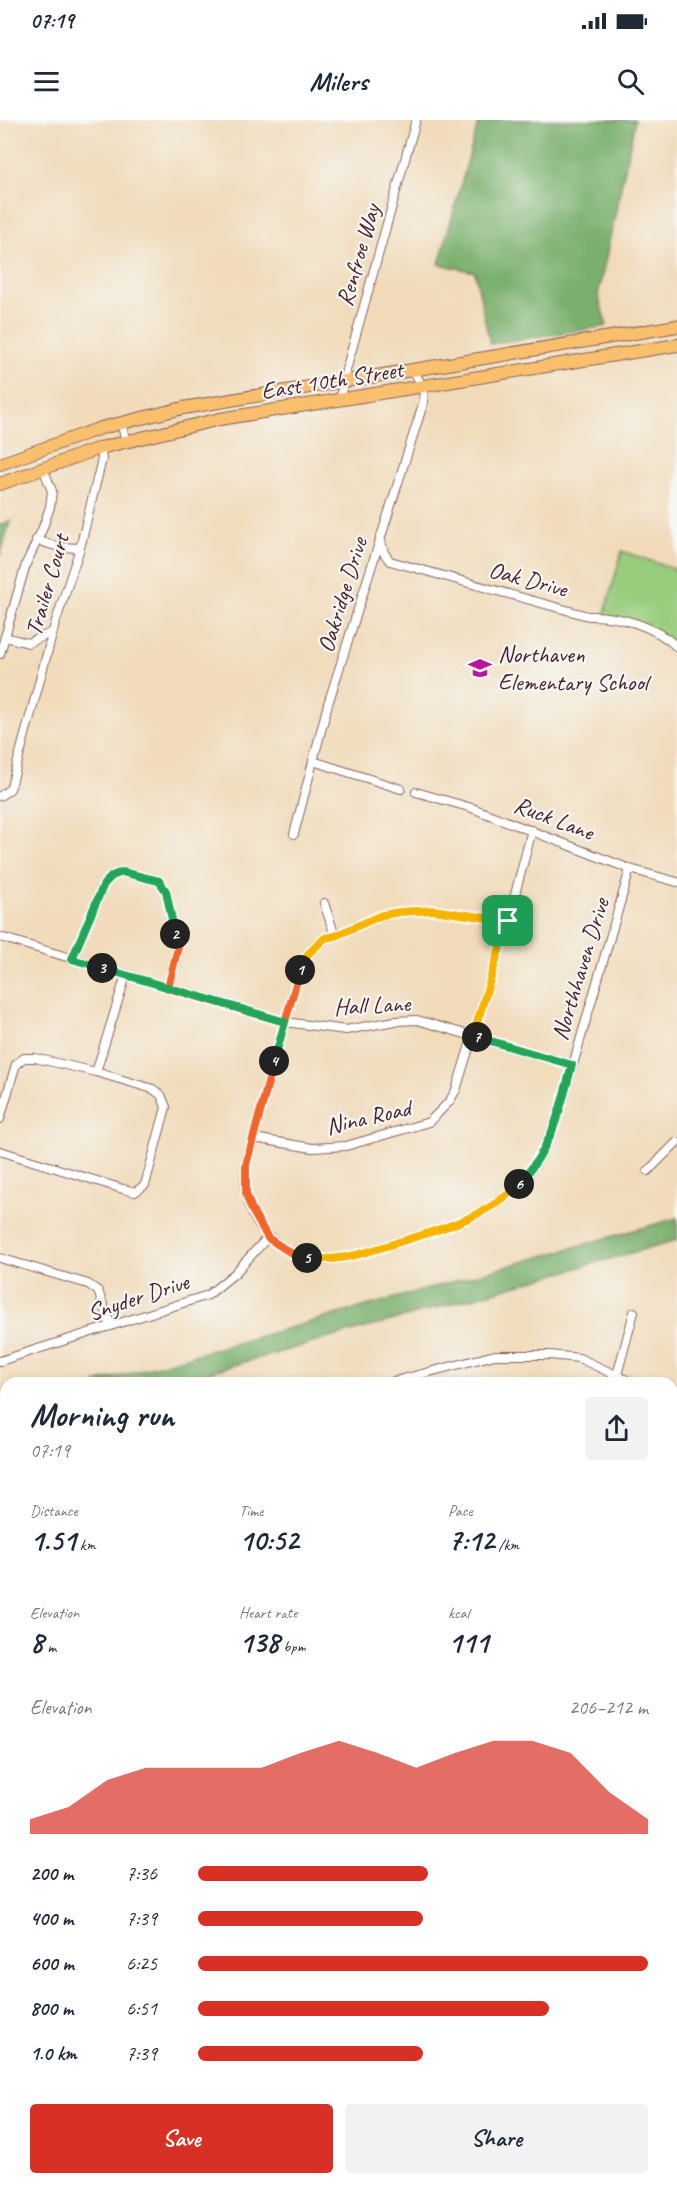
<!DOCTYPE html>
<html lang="en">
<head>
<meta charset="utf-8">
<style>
  body { margin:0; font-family:Caveat,sans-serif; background:#f2f2f3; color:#1f2937; height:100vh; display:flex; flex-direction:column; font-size:22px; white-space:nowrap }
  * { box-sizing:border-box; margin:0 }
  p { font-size:20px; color:#747a83 }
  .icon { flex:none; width:33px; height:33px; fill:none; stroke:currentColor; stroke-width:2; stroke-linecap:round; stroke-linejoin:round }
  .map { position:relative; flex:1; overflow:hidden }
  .side { position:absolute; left:0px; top:1257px; width:678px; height:808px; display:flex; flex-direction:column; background:#fff; border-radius:18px 18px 0 0; box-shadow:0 3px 9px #0003 }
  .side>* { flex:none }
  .pin { position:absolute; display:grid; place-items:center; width:51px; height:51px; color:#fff; margin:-26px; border-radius:12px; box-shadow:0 3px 9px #0006 }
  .km { position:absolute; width:30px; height:30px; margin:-15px; border-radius:50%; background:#222; color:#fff; font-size:16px; line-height:30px; text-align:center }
  .round { display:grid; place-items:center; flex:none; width:63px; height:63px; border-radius:6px; background:#f2f2f3 }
  .summary { display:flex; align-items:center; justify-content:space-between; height:102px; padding:0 30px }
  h1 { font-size:33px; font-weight:800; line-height:45px }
  .metrics { display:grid; grid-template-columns:repeat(3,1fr); gap:9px; height:102px; padding:6px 30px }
  .metrics div { display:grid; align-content:center }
  .metrics b { font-size:30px; font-weight:800 }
  .metrics small { font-size:16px; font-weight:400 }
  .metrics p { font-size:16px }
  .chart { height:168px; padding:12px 30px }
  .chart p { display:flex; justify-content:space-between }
  .chart svg { width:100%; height:108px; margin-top:6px; fill:#d93025; opacity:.7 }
  .button { display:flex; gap:12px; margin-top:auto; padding:12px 30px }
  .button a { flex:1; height:69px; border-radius:6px; background:#d93025; color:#fff; font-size:24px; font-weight:800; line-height:69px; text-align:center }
  .button a+a { background:#f2f2f3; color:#1f2937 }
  ul { padding:0 30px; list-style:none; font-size:20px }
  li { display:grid; grid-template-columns:96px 72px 1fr; align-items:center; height:45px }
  li i { height:15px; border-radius:8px; background:#d93025 }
  .status { display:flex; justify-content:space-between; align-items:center; height:42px; padding:0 30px; background:#fff; direction:ltr }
  .status svg { height:16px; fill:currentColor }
  header { display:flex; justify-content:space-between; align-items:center; height:78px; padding:0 30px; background:#fff; font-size:27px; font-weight:800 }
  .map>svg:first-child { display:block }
  .green { fill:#98cd7e; stroke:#717654; stroke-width:1.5 }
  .forest { fill:#7ab06d; stroke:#62684c; stroke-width:1.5 }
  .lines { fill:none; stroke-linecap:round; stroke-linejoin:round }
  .minor-casing { stroke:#84615d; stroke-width:10 }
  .tertiary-casing { stroke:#84615d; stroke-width:11 }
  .primary-casing { stroke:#84615d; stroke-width:14 }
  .minor { stroke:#fff; stroke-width:8 }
  .tertiary { stroke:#fff; stroke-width:9 }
  .primary { stroke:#f9bf6d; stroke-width:12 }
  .split-1-casing { stroke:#fff; stroke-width:12 }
  .split-2-casing { stroke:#fff; stroke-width:12 }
  .split-3-casing { stroke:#fff; stroke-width:12 }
  .split-4-casing { stroke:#fff; stroke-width:12 }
  .split-5-casing { stroke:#fff; stroke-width:12 }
  .split-6-casing { stroke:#fff; stroke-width:12 }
  .split-7-casing { stroke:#fff; stroke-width:12 }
  .split-8-casing { stroke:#fff; stroke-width:12 }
  .split-1 { stroke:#f5b400; stroke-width:8 }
  .split-2 { stroke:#f0652b; stroke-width:8 }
  .split-3 { stroke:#22a559; stroke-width:8 }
  .split-4 { stroke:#22a559; stroke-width:8 }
  .split-5 { stroke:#f0652b; stroke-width:8 }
  .split-6 { stroke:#f5b400; stroke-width:8 }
  .split-7 { stroke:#22a559; stroke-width:8 }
  .split-8 { stroke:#f5b400; stroke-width:8 }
  .labels { text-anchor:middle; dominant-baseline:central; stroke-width:4.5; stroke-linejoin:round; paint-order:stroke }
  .street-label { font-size:24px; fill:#4a1f2b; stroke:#f6f6f2 }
  .poi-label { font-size:24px; fill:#4a1f2b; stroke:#f6f6f2; text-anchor:start }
</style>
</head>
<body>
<div class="status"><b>07:19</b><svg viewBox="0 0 49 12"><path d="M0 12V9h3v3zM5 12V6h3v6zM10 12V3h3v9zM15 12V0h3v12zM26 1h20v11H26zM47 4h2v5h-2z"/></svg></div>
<header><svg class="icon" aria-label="menu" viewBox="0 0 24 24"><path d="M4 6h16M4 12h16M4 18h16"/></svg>Milers<svg class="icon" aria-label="search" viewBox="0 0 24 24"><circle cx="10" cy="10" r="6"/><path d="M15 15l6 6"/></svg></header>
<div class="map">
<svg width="677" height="2065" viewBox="0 0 677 2065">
  <rect width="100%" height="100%" fill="#f6f6f2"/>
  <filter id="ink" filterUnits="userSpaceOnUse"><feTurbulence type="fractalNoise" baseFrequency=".0167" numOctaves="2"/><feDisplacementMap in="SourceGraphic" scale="12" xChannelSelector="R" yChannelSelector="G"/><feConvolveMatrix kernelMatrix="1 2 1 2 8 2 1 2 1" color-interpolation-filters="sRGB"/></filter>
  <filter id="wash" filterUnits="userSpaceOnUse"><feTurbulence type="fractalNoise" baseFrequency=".008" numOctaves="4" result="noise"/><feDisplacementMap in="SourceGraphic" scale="24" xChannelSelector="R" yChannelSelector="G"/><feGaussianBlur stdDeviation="1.35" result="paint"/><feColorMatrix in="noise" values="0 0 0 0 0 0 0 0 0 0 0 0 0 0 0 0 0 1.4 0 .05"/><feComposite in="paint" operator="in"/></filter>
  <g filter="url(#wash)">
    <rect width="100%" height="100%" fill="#f1dbba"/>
    <g class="green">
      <path d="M 622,431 L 677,450 L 677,527 L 641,506 L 604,496 Z"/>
      <path d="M 672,1465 L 677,1466 L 677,1831 L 672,1832 Z"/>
      <path d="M 6,2021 L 6,2060 L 25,2060 L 24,2065 L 0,2065 L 0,2023 Z"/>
      <path d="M 169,2060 L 368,2060 L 363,2065 L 164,2065 Z"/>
    </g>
    <g class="forest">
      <path d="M 479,0 L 635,0 L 598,175 L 607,206 L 490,224 L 475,152 L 439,144 Z"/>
      <path d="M 10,401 L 0,437 L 0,405 Z"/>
      <path d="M 677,1098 L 677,1120 L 213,1251 L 198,1263 L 95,1263 Z"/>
      <path d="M 6,1288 L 6,1330 L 0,1331 L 0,1290 Z"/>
    </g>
  </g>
  <g filter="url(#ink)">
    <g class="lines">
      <g class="minor-casing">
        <g id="minor">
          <path d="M 340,281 L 343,261 L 416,0"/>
          <path d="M 121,303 L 126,321"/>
          <path d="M 380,417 L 384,433 L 390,441 L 588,496 C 619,495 655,506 677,527"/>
          <path d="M 36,420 L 59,427 L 80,428"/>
          <path d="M 5,517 L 28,523 L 53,512"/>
          <path d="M 0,534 L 26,444 L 42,410 L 50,387 L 52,371 L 43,348"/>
          <path d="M 313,641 L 401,669"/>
          <path d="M 416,672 L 472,688 L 630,749 L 677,762"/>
          <path d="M 0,676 L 10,669 L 12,663 L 55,504 L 80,428 L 102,339 L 100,328"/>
          <path d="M 294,714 L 328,584 L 424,281 L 423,267 L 413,250"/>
          <path d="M 324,783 L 335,816"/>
          <path d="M 508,801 L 433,790 L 400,792 L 383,795 L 335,816 L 325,818 L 308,834 L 298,855 L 246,1045 C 245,1054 244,1064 246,1073 C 252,1110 288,1142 326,1140 C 353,1138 379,1128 405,1120 C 443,1109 486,1097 515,1068 C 541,1043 549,1019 561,986 L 630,749"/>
          <path d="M 0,817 L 285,902 L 346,910 L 395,901 L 417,900 L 572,945"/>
          <path d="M 72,839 L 104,764 L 112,756 L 122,752 L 159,761 L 166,771 L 178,827 L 168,868"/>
          <path d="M 0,999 L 16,944 L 24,938 L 35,938 L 96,952 L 126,855"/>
          <path d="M 254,1018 L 312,1028 L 346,1026 L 429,1002 L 449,982 L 456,970 L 508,801 L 532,710"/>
          <path d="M 0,1031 L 123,1069 L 135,1072 L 145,1065 L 166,987 L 161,975 L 153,969 L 96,952"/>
          <path d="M 648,1051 L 677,1022"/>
          <path d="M 0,1138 L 88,1164 L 98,1171 L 111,1206"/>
          <path d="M 0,1241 L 208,1175 L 235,1153 L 268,1117"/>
          <path d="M 617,1255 L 634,1192"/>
          <path d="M 387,1263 L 495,1235 L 550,1235 L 579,1238 L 633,1263"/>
          <path d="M 672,1287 L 677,1291"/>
          <path d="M 672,1391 L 677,1390"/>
          <path d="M 0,1411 L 6,1410"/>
          <path d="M 0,1728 L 6,1741"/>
          <path d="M 0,1845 L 6,1844"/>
          <path d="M 677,1964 L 674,1983 L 677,2003"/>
          <path d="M 596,2063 L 596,2065"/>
          <path d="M 88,2065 L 90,2060"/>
          <path d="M 464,2065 L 468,2060"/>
        </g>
      </g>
      <g class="tertiary-casing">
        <g id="tertiary">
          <path d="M 672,1837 L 677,1837"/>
          <path d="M 0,2016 L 6,2015"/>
        </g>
      </g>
      <g class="primary-casing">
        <g id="primary">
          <path d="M 0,344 L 101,308 L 183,288 L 677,206"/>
          <path d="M 0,364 L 100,328 L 220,299 L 677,225"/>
        </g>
      </g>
      <use href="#minor" class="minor"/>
      <use href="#tertiary" class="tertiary"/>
      <use href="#primary" class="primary"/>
    </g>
  </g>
  <g class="lines" filter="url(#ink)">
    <g class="split-1-casing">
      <path id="split-1" d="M 300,850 L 308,834 L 325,818 L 335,816 L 382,795 L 400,792 L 433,790 L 508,801"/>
    </g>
    <g class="split-2-casing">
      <path id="split-2" d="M 175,814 L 178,827 L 168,868 L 285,902 L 300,850"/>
    </g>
    <g class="split-3-casing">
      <path id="split-3" d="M 102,848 L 72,839 L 104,764 L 112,756 L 122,752 L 159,761 L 166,771 L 175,814"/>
    </g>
    <g class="split-4-casing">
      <path id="split-4" d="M 102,848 L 285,902 L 274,941"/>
    </g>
    <g class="split-5-casing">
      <path id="split-5" d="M 274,941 L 246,1045 L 246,1074 L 252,1090 L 268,1118 L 291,1133 L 307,1138"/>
    </g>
    <g class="split-6-casing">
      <path id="split-6" d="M 307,1138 C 338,1143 367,1132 396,1123 C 439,1110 488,1097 519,1064"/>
    </g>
    <g class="split-7-casing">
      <path id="split-7" d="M 477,917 L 572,945 C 560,991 552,1027 519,1064"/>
    </g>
    <g class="split-8-casing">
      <path id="split-8" d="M 477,917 L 473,916 L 508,801"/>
    </g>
    <use href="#split-1" class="split-1"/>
    <use href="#split-2" class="split-2"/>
    <use href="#split-3" class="split-3"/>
    <use href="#split-4" class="split-4"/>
    <use href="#split-5" class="split-5"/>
    <use href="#split-6" class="split-6"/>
    <use href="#split-7" class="split-7"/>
    <use href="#split-8" class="split-8"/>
  </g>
  <defs>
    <g id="school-bare" transform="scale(1.8)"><path d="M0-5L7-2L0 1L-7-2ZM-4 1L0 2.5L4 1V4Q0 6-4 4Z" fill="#b5179e" stroke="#f6f6f2" stroke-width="2.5" paint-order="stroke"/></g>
  </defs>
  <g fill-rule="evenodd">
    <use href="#school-bare" x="480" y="548"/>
  </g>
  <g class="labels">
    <g class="street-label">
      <text transform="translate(358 135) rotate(-74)">Renfroe Way</text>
      <text transform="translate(332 260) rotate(-9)">East 10th Street</text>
      <text transform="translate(528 459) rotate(15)">Oak Drive</text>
      <text transform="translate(47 465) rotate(-74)">Trailer Court</text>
      <text transform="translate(342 475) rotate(-73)">Oakridge Drive</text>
      <text transform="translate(554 698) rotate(21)">Ruck Lane</text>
      <text transform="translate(580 849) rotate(-73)">Northhaven Drive</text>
      <text transform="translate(372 885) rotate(-3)">Hall Lane</text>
      <text transform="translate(368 997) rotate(-13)">Nina Road</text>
      <text transform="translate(138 1177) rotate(-18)">Snyder Drive</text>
    </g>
    <g class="poi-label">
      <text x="498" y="534">Northaven<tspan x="498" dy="28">Elementary School</tspan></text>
    </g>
  </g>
</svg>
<div class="pin" style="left:508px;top:801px;background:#1e9e55"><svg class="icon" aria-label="arrive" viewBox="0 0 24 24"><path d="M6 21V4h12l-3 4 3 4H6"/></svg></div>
<b class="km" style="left:300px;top:850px">1</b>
<b class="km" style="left:175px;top:814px">2</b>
<b class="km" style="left:102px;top:848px">3</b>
<b class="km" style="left:274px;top:941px">4</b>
<b class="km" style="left:307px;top:1138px">5</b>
<b class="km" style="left:519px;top:1064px">6</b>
<b class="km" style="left:477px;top:917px">7</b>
<section class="side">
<div class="summary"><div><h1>Morning run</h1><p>07:19</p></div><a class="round"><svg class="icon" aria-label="share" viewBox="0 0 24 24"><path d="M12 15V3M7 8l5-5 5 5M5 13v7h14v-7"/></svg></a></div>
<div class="metrics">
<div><p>Distance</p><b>1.51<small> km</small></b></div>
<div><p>Time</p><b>10:52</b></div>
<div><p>Pace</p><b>7:12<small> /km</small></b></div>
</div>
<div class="metrics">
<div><p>Elevation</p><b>8<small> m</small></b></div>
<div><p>Heart rate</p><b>138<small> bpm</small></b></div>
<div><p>kcal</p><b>111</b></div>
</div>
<div class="chart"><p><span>Elevation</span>206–212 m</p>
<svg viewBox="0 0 160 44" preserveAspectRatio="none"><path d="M0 44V38L10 33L20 22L30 17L40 17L50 17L60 17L70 11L80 6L90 11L100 17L110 11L120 6L130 6L140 11L150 27L160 38V44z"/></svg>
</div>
<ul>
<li><b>200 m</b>7:36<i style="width:51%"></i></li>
<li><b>400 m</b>7:39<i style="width:50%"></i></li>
<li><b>600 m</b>6:25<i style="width:100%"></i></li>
<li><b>800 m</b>6:51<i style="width:78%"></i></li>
<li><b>1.0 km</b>7:39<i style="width:50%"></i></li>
</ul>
<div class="button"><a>Save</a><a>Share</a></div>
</section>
</div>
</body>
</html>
